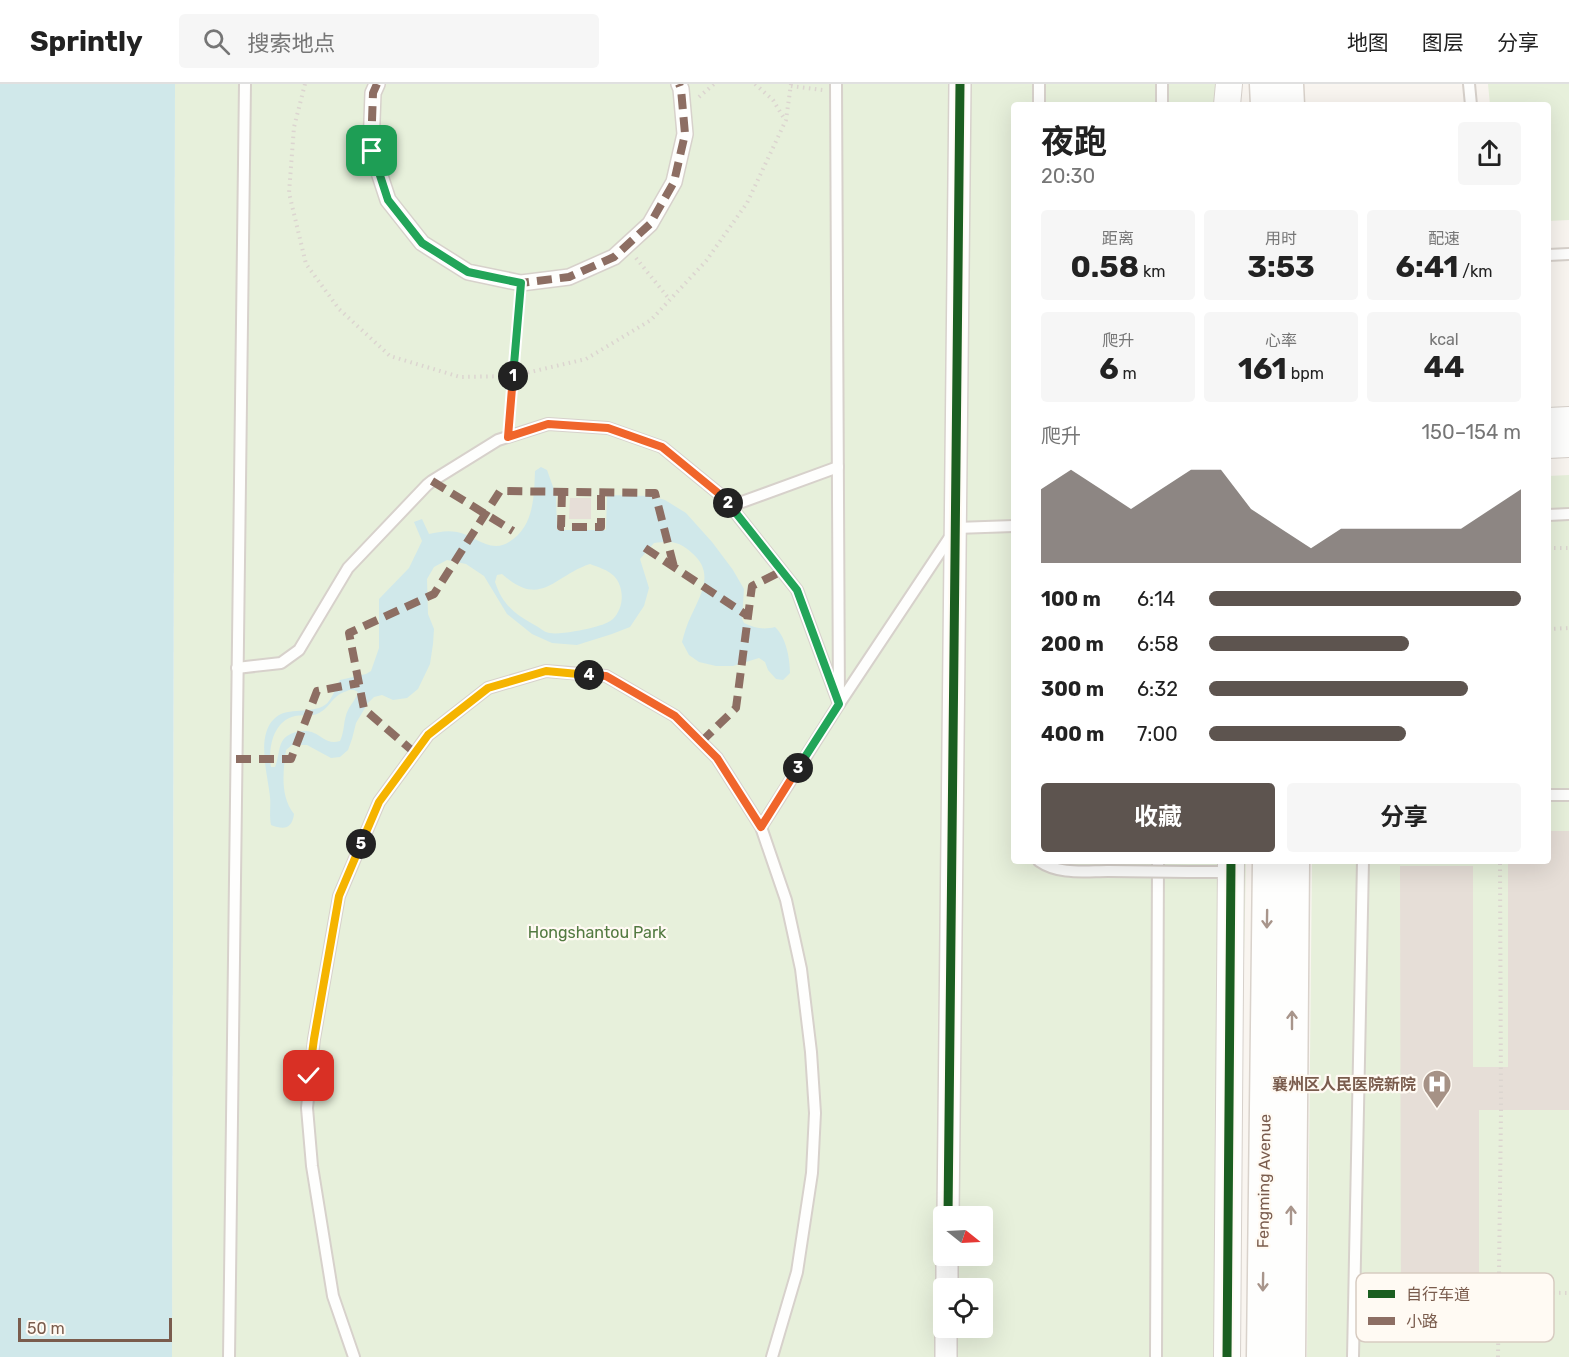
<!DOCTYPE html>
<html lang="zh">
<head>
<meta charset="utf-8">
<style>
  body { margin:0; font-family:Rubik,"Noto Sans SC",sans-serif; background:#f6f6f6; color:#222; height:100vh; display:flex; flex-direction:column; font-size:22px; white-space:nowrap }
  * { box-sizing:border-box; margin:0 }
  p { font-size:20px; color:#767676 }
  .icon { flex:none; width:33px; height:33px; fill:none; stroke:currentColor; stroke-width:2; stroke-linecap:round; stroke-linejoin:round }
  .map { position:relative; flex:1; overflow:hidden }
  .drawer { position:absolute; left:1011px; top:18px; width:540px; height:762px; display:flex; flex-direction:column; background:#fff; border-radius:6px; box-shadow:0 6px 24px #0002 }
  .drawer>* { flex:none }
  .needle { width:39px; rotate:108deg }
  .buttons { position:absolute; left:933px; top:1122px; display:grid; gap:12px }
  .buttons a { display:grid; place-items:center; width:60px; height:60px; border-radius:6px; background:#fff; box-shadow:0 6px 24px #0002; font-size:30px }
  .scale { position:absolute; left:18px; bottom:15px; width:154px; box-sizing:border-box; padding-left:6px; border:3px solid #7a5c4d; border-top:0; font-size:16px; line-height:21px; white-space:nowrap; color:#7a5c4d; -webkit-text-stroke:4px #fffaf3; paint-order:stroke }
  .pin { position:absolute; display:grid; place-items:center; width:51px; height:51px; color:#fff; margin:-26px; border-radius:12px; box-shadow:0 3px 9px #0006 }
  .km { position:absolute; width:30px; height:30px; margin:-15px; border-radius:50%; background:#222; color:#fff; font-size:16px; line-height:30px; text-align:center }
  .round { display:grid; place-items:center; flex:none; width:63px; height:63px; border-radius:6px; background:#f6f6f6 }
  .head { display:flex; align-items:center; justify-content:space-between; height:102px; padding:0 30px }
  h1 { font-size:33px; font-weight:700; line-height:45px }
  .figures { display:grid; grid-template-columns:repeat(3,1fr); gap:9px; height:102px; padding:6px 30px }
  .figures div { display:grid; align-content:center; border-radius:6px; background:#f6f6f6; text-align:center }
  .figures b { font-size:30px; font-weight:700 }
  .figures small { font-size:16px; font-weight:400 }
  .figures p { font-size:16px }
  .chart { height:168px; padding:12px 30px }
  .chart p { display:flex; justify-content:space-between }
  .chart svg { width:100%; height:108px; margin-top:6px; fill:#5d544f; opacity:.7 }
  .cta { display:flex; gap:12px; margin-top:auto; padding:12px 30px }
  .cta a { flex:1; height:69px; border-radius:6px; background:#5d544f; color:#fff; font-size:24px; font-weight:700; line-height:69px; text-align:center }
  .cta a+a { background:#f6f6f6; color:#222 }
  ul { padding:0 30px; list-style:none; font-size:20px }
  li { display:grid; grid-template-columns:96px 72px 1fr; align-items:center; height:45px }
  li i { height:15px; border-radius:8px; background:#5d544f }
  header { display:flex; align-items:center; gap:36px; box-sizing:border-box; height:84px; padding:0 30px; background:#fff; border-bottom:2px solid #e0e0e0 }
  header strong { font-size:28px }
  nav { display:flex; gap:33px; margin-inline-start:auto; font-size:21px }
  .search { width:420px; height:54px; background:#f6f6f6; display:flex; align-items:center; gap:15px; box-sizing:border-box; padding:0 21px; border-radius:6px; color:#767676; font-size:22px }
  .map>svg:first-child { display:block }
  .green { fill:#e7f0db; fill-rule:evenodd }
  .water { fill:#d0e8ea; fill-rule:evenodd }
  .building { fill:#e6ded7 }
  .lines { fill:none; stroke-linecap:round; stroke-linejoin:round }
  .service-casing { stroke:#d7d1cb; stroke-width:14 }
  .pedestrian-casing { stroke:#d7d1cb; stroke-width:18 }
  .minor-casing { stroke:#d7d1cb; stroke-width:24 }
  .tertiary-casing { stroke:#d7d1cb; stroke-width:28 }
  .secondary-casing { stroke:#d9d2cb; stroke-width:33 }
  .path { stroke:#dcd5d0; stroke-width:4; stroke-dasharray:1.5 4.5; stroke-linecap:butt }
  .service { stroke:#fefefd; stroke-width:10 }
  .pedestrian { stroke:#fefefd; stroke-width:15 }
  .minor { stroke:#fefefd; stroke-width:21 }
  .tertiary { stroke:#fefefd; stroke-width:26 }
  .secondary { stroke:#fefefd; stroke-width:30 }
  .service-bridge-casing { stroke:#d7d1cb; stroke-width:14; stroke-linecap:butt }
  .service-bridge { stroke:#fefefd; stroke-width:10 }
  .quiet { stroke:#8d6e63; stroke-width:8; stroke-dasharray:15 8; stroke-linecap:butt }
  .cycleway-casing { stroke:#fffaf3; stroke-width:13 }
  .cycleway { stroke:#1b5e20; stroke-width:9 }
  .oneway { stroke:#a8958b }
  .split-1-casing { stroke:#fff; stroke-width:12 }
  .split-2-casing { stroke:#fff; stroke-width:12 }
  .split-3-casing { stroke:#fff; stroke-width:12 }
  .split-4-casing { stroke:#fff; stroke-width:12 }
  .split-5-casing { stroke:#fff; stroke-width:12 }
  .split-6-casing { stroke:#fff; stroke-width:12 }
  .split-1 { stroke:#22a559; stroke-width:8 }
  .split-2 { stroke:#f0652b; stroke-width:8 }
  .split-3 { stroke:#22a559; stroke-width:8 }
  .split-4 { stroke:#f0652b; stroke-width:8 }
  .split-5 { stroke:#f5b400; stroke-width:8 }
  .split-6 { stroke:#f5b400; stroke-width:8 }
  .labels { text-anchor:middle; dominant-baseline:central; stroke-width:4.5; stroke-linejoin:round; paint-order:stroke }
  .park-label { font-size:16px; fill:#537a41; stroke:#fffaf3 }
  .poi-label { font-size:16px; font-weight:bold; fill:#7a5c4d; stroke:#fffaf3; text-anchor:end }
  .street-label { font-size:16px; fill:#7a5c4d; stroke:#fffaf3 }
  .key { fill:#fffaf3; stroke:#d7cbc1; stroke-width:1.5 }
  .key-label { font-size:16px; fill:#7a5c4d }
</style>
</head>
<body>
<header>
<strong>Sprintly</strong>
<div class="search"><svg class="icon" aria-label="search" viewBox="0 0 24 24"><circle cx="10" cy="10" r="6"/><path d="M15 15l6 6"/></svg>搜索地点</div>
<nav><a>地图</a><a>图层</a><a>分享</a></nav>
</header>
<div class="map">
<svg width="1569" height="1273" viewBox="0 0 1569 1273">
  <rect width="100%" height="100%" fill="#f9f5f0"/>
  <g class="green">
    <path d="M 175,0 L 1235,0 L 1236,21 L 1014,21 L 1014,777 L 1246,777 L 1236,1273 L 172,1273 ZM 944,1132 L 982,1132 L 982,1172 L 944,1172 ZM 944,1204 L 982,1204 L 982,1244 L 944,1244 Z"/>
    <path d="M 1488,0 L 1569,0 L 1569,136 L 1548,137 L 1548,21 L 1490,21 Z"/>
    <path d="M 1569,391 L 1569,1273 L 1307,1273 L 1312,777 L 1548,777 L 1548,392 Z"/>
  </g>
  <g class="water">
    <path d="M 0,0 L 175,0 L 172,1273 L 0,1273 Z"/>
    <path d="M 541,383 L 547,386 L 556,411 L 557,446 L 606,446 L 607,411 L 651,412 L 665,416 L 686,429 L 712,458 L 733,486 L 744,505 L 742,535 L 744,539 C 755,544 763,546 775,543 C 786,553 790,574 790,589 L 783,596 L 776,595 L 768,586 L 765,578 L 759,574 L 733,582 L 716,582 L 699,578 L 689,571 L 682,558 C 684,550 687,540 691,532 C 701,510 715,489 692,469 C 679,457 671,457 654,459 L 640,475 L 649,504 L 644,522 L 630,543 L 612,550 L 577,561 L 552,559 L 532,550 L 507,530 L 484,492 L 466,480 L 447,476 L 434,483 L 427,495 L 428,530 L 434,545 L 433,560 L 430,580 L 418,605 L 407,614 L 393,616 L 382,611 L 374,613 L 368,619 L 356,639 L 352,655 L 348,666 L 340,673 L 331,674 L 307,661 L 292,661 L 286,666 C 283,688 280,712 294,730 C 292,745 284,746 271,741 C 269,731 271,722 270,713 C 268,690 253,644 281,630 C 295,624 320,630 329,617 C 333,612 336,603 340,596 L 366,590 L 371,587 L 379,564 L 379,515 L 409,484 L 422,457 L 414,438 L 422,435 L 429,450 C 438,448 447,446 457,448 C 470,450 482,462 496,462 C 501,462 506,460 509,458 C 534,443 534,413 535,387 ZM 590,480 C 598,483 608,486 614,492 C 625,504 624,524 613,535 C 607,540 598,542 591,544 C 583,546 558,551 550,549 C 546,549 541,545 538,543 C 516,531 503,522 495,498 L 497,491 L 502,490 C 542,525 553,492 590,480 ZM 349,606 L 354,606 L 358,608 C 356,615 351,620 348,626 C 343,636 345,647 340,657 C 328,661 323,653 314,649 C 305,645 290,647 283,656 C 278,663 279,674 275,683 L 271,683 C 268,664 273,637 295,632 C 303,630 312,633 319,629 C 327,625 330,618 336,613 C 340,609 345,608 349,606 Z"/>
  </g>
  <g class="building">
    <path d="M 570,414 L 591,414 L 591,435 L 569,435 Z"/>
    <path d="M 1548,747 L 1569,747 L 1569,1026 L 1479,1026 L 1479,1240 L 1401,1240 L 1400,782 L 1473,782 L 1473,983 L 1508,983 L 1508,777 L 1548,777 Z"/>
  </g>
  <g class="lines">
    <g class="service-casing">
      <g id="service">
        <path d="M 836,0 L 839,620 L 956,444 L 1014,442"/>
        <path d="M 1469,0 L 1471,21"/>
        <path d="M 1039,21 L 1039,0"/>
        <path d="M 1162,21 L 1162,0"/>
        <path d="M 1548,171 L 1569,170"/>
        <path d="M 731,422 L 838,383"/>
        <path d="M 1548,431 L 1569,430"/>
        <path d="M 237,584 L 281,579 L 299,566 L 348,484 L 427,401 L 432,397 L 498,356 L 548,340 L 608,344 L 662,363 L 723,413 L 797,506 L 839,620 L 761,743"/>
        <path d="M 1548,711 L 1569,711"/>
        <path d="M 1039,777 C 1059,791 1085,787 1108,787"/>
        <path d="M 1189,788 L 1231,788"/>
        <path d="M 229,1273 L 245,0"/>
        <path d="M 354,1273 L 333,1212 L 312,1082 L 307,1024 L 314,955 L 339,812 L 379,718 L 428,651 L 488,604 L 546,587 L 606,592 L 675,632 L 717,674 L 761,743 L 786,816 L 801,885 L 811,968 L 815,1029 L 812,1089 L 797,1188 L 772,1273"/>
        <path d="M 1156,1273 L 1158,777"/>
        <path d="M 1353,1273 L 1363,777"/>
      </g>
    </g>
    <g class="pedestrian-casing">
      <path id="pedestrian" d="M 377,0 L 373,9 L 371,64 L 388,116 L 422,159 L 468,188 L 521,199 L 569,193 L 614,173 L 650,140 L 674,98 L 685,50 L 681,5 L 679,0"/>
    </g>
    <g class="minor-casing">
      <g id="minor">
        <path d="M 948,1132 L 960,0"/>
        <path d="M 947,1204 L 947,1172"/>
        <path d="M 946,1273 L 946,1244"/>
      </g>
    </g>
    <g class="tertiary-casing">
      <g id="tertiary">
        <path d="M 1227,21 L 1229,0"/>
        <path d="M 1548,337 L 1569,336"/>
        <path d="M 1548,361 L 1569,360"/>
        <path d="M 1227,1273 L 1231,777"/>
      </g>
    </g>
    <g class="secondary-casing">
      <g id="secondary">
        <path d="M 1265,0 L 1266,21"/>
        <path d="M 1288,0 L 1289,21"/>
        <path d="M 1262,1273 L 1268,777"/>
        <path d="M 1290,1273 L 1294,777"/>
      </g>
    </g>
    <g class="path">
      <path d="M 305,0 L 294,43 L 289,109 L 306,180 L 339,225 L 390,272 L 460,293 L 513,292 L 586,275 L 651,236 L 706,177 L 747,119 L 786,36 L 791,0"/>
      <path d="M 755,0 L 773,16 L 785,36"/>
      <path d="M 791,2 L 823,6"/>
      <path d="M 699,13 L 714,0"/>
      <path d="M 636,174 L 670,216"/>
      <path d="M 509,338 L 520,214"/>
      <path d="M 1548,464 L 1569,464"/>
      <path d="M 1548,545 L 1569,544"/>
      <path d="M 1499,1208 L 1569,1209"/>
      <path d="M 1498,1273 L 1501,1026 L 1500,777"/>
    </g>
    <use href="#service" class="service"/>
    <use href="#pedestrian" class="pedestrian"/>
    <use href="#minor" class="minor"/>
    <use href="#tertiary" class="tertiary"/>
    <use href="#secondary" class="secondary"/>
    <g class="service-bridge-casing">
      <path id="service-bridge" d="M 1108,787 L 1189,788"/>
    </g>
    <use href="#service-bridge" class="service-bridge"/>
    <g class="quiet">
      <path d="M 377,0 L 373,9 L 371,64 L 388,116 L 422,159 L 468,188 L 521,199 L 569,193 L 614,173 L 650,140 L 674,98 L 685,50 L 681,5 L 679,0"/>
      <path d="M 432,397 L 513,447"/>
      <path d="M 562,408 L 561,443 L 601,443 L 601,408"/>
      <path d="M 645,464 L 748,532"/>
      <path d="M 701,658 L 736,624 L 752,502 L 782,487"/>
      <path d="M 415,669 L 364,625 L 349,549 L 434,510 L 500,407 L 655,409 L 674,483"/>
      <path d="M 236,675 L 291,675 L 317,607 L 359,599"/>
    </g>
    <g class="cycleway-casing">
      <g id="cycleway">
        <path d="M 948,1132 L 960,0"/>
        <path d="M 1227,1273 L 1231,777"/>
      </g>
    </g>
    <use href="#cycleway" class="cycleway"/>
  </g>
  <defs><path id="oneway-shaft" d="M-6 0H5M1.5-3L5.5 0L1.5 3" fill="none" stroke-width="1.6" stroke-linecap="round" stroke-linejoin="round" transform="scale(1.5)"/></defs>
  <g class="oneway">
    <use href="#oneway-shaft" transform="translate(1267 835) rotate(91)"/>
    <use href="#oneway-shaft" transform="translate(1292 936) rotate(-90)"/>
    <use href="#oneway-shaft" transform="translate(1291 1131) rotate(-90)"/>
    <use href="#oneway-shaft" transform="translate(1263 1198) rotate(91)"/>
  </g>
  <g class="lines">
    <g class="split-1-casing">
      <path id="split-1" d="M 372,67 L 388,116 L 422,159 L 468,188 L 521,199 L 513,292"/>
    </g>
    <g class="split-2-casing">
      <path id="split-2" d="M 513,292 L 508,353 L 548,340 L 608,344 L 662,363 L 723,413 L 728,419"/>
    </g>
    <g class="split-3-casing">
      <path id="split-3" d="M 728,419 L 797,506 L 839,620 L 798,684"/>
    </g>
    <g class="split-4-casing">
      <path id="split-4" d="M 589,591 L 606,592 L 675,632 L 717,674 L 761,743 L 798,684"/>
    </g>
    <g class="split-5-casing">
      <path id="split-5" d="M 361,760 L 379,718 L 428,651 L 488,604 L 546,587 L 589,591"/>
    </g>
    <g class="split-6-casing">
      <path id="split-6" d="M 309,992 L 314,955 L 339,812 L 361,760"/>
    </g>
    <use href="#split-1" class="split-1"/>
    <use href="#split-2" class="split-2"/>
    <use href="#split-3" class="split-3"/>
    <use href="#split-4" class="split-4"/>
    <use href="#split-5" class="split-5"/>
    <use href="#split-6" class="split-6"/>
  </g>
  <defs>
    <g id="hospital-pin" transform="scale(1.5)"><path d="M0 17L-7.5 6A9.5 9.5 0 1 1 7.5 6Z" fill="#a69286" stroke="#fffaf3"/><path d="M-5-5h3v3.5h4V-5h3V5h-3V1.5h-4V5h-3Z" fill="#fff"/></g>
  </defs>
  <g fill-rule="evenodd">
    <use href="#hospital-pin" x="1437" y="1000"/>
  </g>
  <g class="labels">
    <g class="park-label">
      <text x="597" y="848">Hongshantou Park</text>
    </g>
    <g class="poi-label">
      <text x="1416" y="1000">襄州区人民医院新院</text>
    </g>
    <g class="street-label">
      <text transform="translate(1264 1097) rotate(-89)">Fengming Avenue</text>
    </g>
  </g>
  <rect x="1356" y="1189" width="198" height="69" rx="9" class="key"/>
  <rect x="1368" y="1206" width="27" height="8" fill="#1b5e20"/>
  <rect x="1368" y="1233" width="27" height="8" fill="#8d6e63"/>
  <g class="key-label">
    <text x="1406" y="1216">自行车道</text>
    <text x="1406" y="1243">小路</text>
  </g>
</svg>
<div class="buttons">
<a><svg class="needle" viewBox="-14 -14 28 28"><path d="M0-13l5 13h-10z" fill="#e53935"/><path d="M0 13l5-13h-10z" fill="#767676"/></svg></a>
<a><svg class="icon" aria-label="locate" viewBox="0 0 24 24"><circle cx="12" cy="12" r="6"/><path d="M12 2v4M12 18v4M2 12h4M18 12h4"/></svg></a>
</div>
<div class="scale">50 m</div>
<div class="pin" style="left:372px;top:67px;background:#1e9e55"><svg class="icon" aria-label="arrive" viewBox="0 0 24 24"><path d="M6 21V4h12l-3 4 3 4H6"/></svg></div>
<div class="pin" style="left:309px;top:992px;background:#d93025"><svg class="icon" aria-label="check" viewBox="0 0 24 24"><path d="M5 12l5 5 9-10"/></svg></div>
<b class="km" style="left:513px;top:292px">1</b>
<b class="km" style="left:728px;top:419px">2</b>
<b class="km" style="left:798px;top:684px">3</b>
<b class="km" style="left:589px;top:591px">4</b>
<b class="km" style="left:361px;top:760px">5</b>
<section class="drawer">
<div class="head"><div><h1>夜跑</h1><p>20:30</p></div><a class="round"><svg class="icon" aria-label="share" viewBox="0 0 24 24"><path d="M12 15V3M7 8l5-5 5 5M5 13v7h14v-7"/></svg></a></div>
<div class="figures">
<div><p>距离</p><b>0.58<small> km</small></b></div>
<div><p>用时</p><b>3:53</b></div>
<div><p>配速</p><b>6:41<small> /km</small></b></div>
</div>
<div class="figures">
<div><p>爬升</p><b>6<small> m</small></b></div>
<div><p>心率</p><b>161<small> bpm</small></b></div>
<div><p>kcal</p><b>44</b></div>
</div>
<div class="chart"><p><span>爬升</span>150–154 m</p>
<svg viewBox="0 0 160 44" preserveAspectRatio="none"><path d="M0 44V14L10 6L20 14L30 22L40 14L50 6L60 6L70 22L80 30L90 38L100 30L110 30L120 30L130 30L140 30L150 22L160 14V44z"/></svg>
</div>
<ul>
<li><b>100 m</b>6:14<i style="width:100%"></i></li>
<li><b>200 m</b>6:58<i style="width:64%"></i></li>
<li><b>300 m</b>6:32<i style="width:83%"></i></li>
<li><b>400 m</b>7:00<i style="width:63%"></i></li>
</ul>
<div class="cta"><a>收藏</a><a>分享</a></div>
</section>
</div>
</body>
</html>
